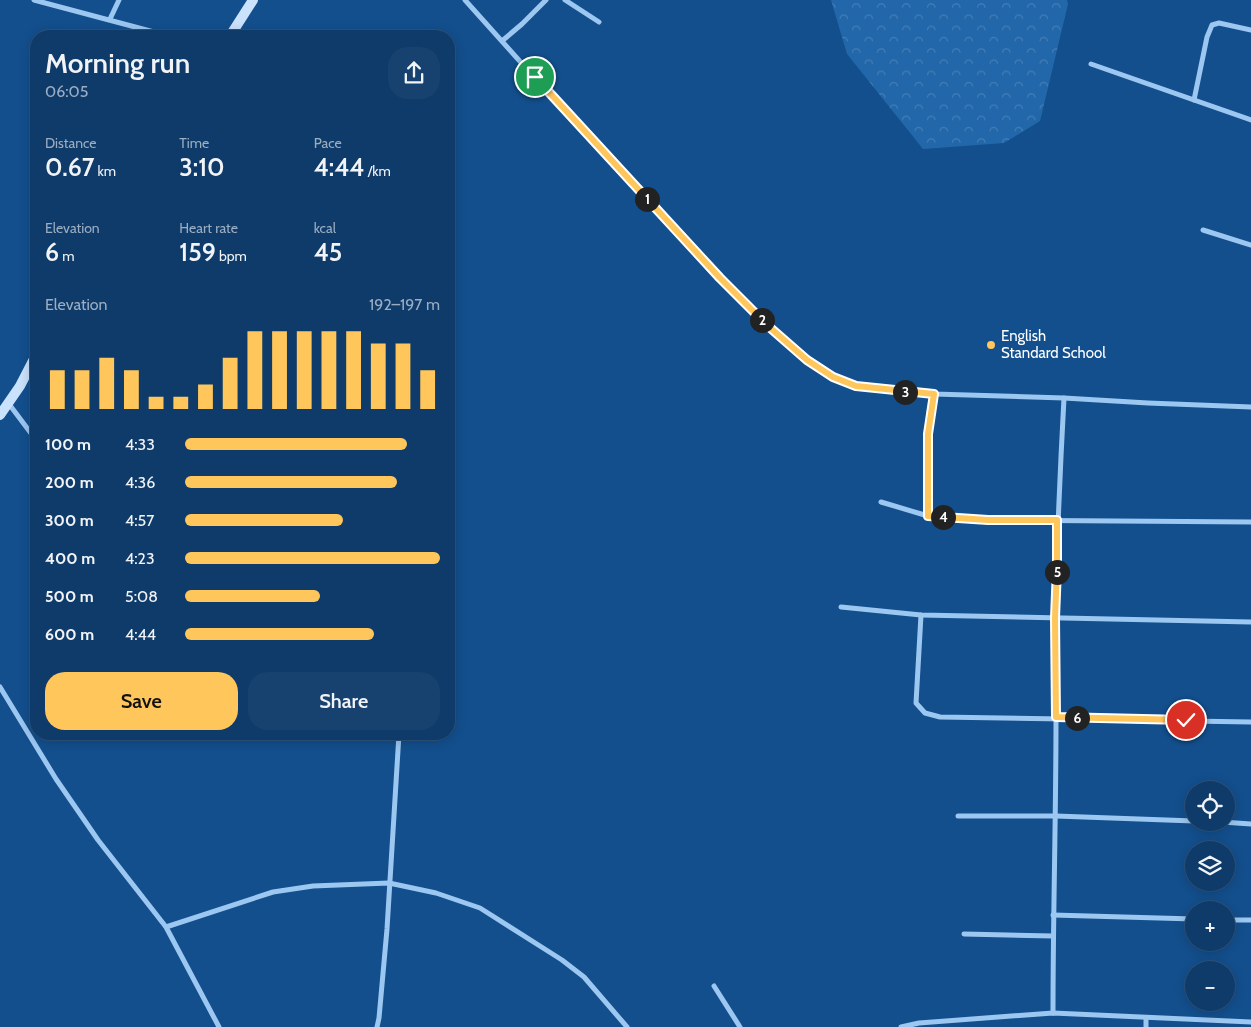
<!DOCTYPE html>
<html lang="en">
<head>
<meta charset="utf-8">
<style>
  body { margin:0; font-family:Cabin,sans-serif; background:#174270; color:#f1f3f6; height:100vh; display:flex; flex-direction:column; font-size:19px; white-space:nowrap }
  * { box-sizing:border-box; margin:0 }
  p { font-size:16px; color:#9badc1 }
  .icon { flex:none; width:28px; height:28px; fill:none; stroke:currentColor; stroke-width:2; stroke-linecap:round; stroke-linejoin:round }
  .map { position:relative; flex:1; overflow:hidden }
  .side { position:absolute; left:30px; top:30px; width:425px; height:710px; display:flex; flex-direction:column; background:#0e3b6a; border-radius:20px; box-shadow:0 2px 12px #0003,0 0 0 1px #2e557e }
  .side>* { flex:none }
  .buttons { position:absolute; left:1185px; top:781px; display:grid; gap:10px }
  .buttons a { display:grid; place-items:center; width:50px; height:50px; border-radius:50%; background:#0e3b6a; box-shadow:0 2px 12px #0003,0 0 0 1px #2e557e; font-size:25px }
  .pin { position:absolute; display:grid; place-items:center; width:42px; height:42px; color:#fff; margin:-21px; border:2px solid #fff; border-radius:50%; box-shadow:0 1px 5px #0007 }
  .km { position:absolute; width:25px; height:25px; margin:-12px; border-radius:50%; background:#222; color:#fff; font-size:14px; line-height:25px; text-align:center }
  .round { display:grid; place-items:center; flex:none; width:52px; height:52px; border-radius:20px; background:#174270 }
  .summary { display:flex; align-items:center; justify-content:space-between; height:85px; padding:0 15px }
  h1 { font-size:28px; font-weight:600; line-height:38px }
  .stats { display:grid; grid-template-columns:repeat(3,1fr); gap:8px; height:85px; padding:5px 15px }
  .stats div { display:grid; align-content:center }
  .stats b { font-size:25px; font-weight:600 }
  .stats small { font-size:14px; font-weight:400 }
  .stats p { font-size:14px }
  .chart { height:140px; padding:10px 15px }
  .chart p { display:flex; justify-content:space-between }
  .chart svg { width:100%; height:90px; margin-top:5px; stroke:#ffc65c; stroke-width:6 }
  .primary-button { display:flex; gap:10px; margin-top:auto; padding:10px 15px }
  .primary-button a { flex:1; height:58px; border-radius:20px; background:#ffc65c; color:#111; font-size:20px; font-weight:600; line-height:58px; text-align:center }
  .primary-button a+a { background:#174270; color:#f1f3f6 }
  ul { padding:0 15px; list-style:none; font-size:16px }
  li { display:grid; grid-template-columns:80px 60px 1fr; align-items:center; height:38px }
  li i { height:12px; border-radius:6px; background:#ffc65c }
  .map>svg:first-child { display:block }
  .forest { fill:url(#forest-crowns) }
  .lines { fill:none; stroke-linecap:round; stroke-linejoin:round }
  .street { stroke:#9cc7f1; stroke-width:5 }
  .secondary { stroke:#cae2fc; stroke-width:10 }
  .route-casing { stroke:#fff; stroke-width:10 }
  .route { stroke:#ffc65c; stroke-width:6 }
  .poi-dot { fill:#ffc65c; stroke:#134f8d; stroke-width:2 }
  .labels { text-anchor:middle; dominant-baseline:central; stroke-width:4; stroke-linejoin:round; paint-order:stroke }
  .poi-label { font-size:15px; fill:#fff; stroke:#134f8d; text-anchor:start }
</style>
</head>
<body>
<div class="map">
<svg width="1251" height="1027" viewBox="0 0 1251 1027">
  <defs>
    <pattern id="forest-crowns" width="20" height="18" patternUnits="userSpaceOnUse" patternTransform="scale(1.25)"><rect width="20" height="18" fill="#2267aa"/><path d="M2 6a3 3 0 1 1 6 0M12 15a3 3 0 1 1 6 0" fill="none" stroke="#437eb7"/></pattern>
  </defs>
  <rect width="100%" height="100%" fill="#134f8d"/>
  <path class="forest" d="M 831,0 L 1067,0 L 1068,4 L 1040,121 L 1004,143 L 923,149 L 847,54 Z"/>
  <g class="lines">
    <g class="street">
      <path d="M 34,0 L 169,36"/>
      <path d="M 465,0 L 567,114 L 720,278 L 767,325 L 807,360 L 833,377 L 856,386 L 934,394 L 1064,398 L 1148,403 L 1251,407"/>
      <path d="M 565,0 L 599,22"/>
      <path d="M 110,19 L 119,0"/>
      <path d="M 502,41 L 522,24 L 546,0"/>
      <path d="M 1091,64 L 1251,120"/>
      <path d="M 1194,100 L 1207,37 L 1212,25 L 1219,23 L 1251,30"/>
      <path d="M 1203,230 L 1251,245"/>
      <path d="M 27,372 L 36,379"/>
      <path d="M 9,404 L 36,440"/>
      <path d="M 881,502 L 928,516 L 988,520 L 1251,522"/>
      <path d="M 928,516 L 928,434 L 934,394"/>
      <path d="M 841,607 L 921,615 L 1251,622"/>
      <path d="M 921,615 L 916,703 L 925,713 L 940,717 L 1251,722"/>
      <path d="M 0,687 L 56,779 L 98,840 L 166,927 L 219,1027"/>
      <path d="M 958,816 L 1056,816 L 1194,821"/>
      <path d="M 1222,822 L 1251,824"/>
      <path d="M 1053,915 L 1194,919"/>
      <path d="M 1226,920 L 1251,920"/>
      <path d="M 166,927 L 273,892 L 313,886 L 389,883 L 436,893 L 480,908 L 562,960 L 584,977 L 627,1027"/>
      <path d="M 964,934 L 1053,936"/>
      <path d="M 714,986 L 740,1027"/>
      <path d="M 1053,1013 C 1053,915 1056,817 1056,719 C 1057,685 1054,651 1055,617 C 1057,543 1060,471 1064,398"/>
      <path d="M 377,1027 L 379,1018 L 387,929 L 399,734"/>
      <path d="M 901,1027 L 919,1023 L 1053,1013 L 1251,1022"/>
      <path d="M 1146,1027 L 1146,1019"/>
    </g>
    <g class="secondary">
      <path d="M 230,36 L 253,0"/>
      <path d="M 0,415 L 20,386 L 36,355"/>
    </g>
  </g>
  <g class="lines">
    <g class="route-casing">
      <path id="route" d="M 535,77 L 720,278 L 767,325 L 807,360 L 833,377 L 856,386 L 934,394 L 928,434 L 928,516 L 988,520 L 1057,520 L 1057,568 L 1055,618 L 1056,717 L 1186,720"/>
    </g>
    <use href="#route" class="route"/>
  </g>
  <circle class="poi-dot" cx="991" cy="345" r="5"/>
  <g class="labels">
    <g class="poi-label">
      <text x="1001" y="336">English<tspan x="1001" dy="17">Standard School</tspan></text>
    </g>
  </g>
</svg>
<div class="buttons">
<a><svg class="icon" aria-label="locate" viewBox="0 0 24 24"><circle cx="12" cy="12" r="6"/><path d="M12 2v4M12 18v4M2 12h4M18 12h4"/></svg></a>
<a><svg class="icon" aria-label="layers" viewBox="0 0 24 24"><path d="M12 4l9 5-9 5-9-5zM3 14l9 5 9-5"/></svg></a>
<a>+</a>
<a>−</a>
</div>
<div class="pin" style="left:535px;top:77px;background:#1e9e55"><svg class="icon" aria-label="arrive" viewBox="0 0 24 24"><path d="M6 21V4h12l-3 4 3 4H6"/></svg></div>
<div class="pin" style="left:1186px;top:720px;background:#d93025"><svg class="icon" aria-label="check" viewBox="0 0 24 24"><path d="M5 12l5 5 9-10"/></svg></div>
<b class="km" style="left:647px;top:199px">1</b>
<b class="km" style="left:762px;top:320px">2</b>
<b class="km" style="left:905px;top:392px">3</b>
<b class="km" style="left:943px;top:517px">4</b>
<b class="km" style="left:1057px;top:572px">5</b>
<b class="km" style="left:1077px;top:718px">6</b>
<section class="side">
<div class="summary"><div><h1>Morning run</h1><p>06:05</p></div><a class="round"><svg class="icon" aria-label="share" viewBox="0 0 24 24"><path d="M12 15V3M7 8l5-5 5 5M5 13v7h14v-7"/></svg></a></div>
<div class="stats">
<div><p>Distance</p><b>0.67<small> km</small></b></div>
<div><p>Time</p><b>3:10</b></div>
<div><p>Pace</p><b>4:44<small> /km</small></b></div>
</div>
<div class="stats">
<div><p>Elevation</p><b>6<small> m</small></b></div>
<div><p>Heart rate</p><b>159<small> bpm</small></b></div>
<div><p>kcal</p><b>45</b></div>
</div>
<div class="chart"><p><span>Elevation</span>192–197 m</p>
<svg viewBox="0 0 160 44" preserveAspectRatio="none"><path d="M5 44V25M15 44V25M25 44V19M35 44V25M45 44V38M55 44V38M65 44V32M75 44V19M85 44V6M95 44V6M105 44V6M115 44V6M125 44V6M135 44V12M145 44V12M155 44V25"/></svg>
</div>
<ul>
<li><b>100 m</b>4:33<i style="width:87%"></i></li>
<li><b>200 m</b>4:36<i style="width:83%"></i></li>
<li><b>300 m</b>4:57<i style="width:62%"></i></li>
<li><b>400 m</b>4:23<i style="width:100%"></i></li>
<li><b>500 m</b>5:08<i style="width:53%"></i></li>
<li><b>600 m</b>4:44<i style="width:74%"></i></li>
</ul>
<div class="primary-button"><a>Save</a><a>Share</a></div>
</section>
</div>
</body>
</html>
